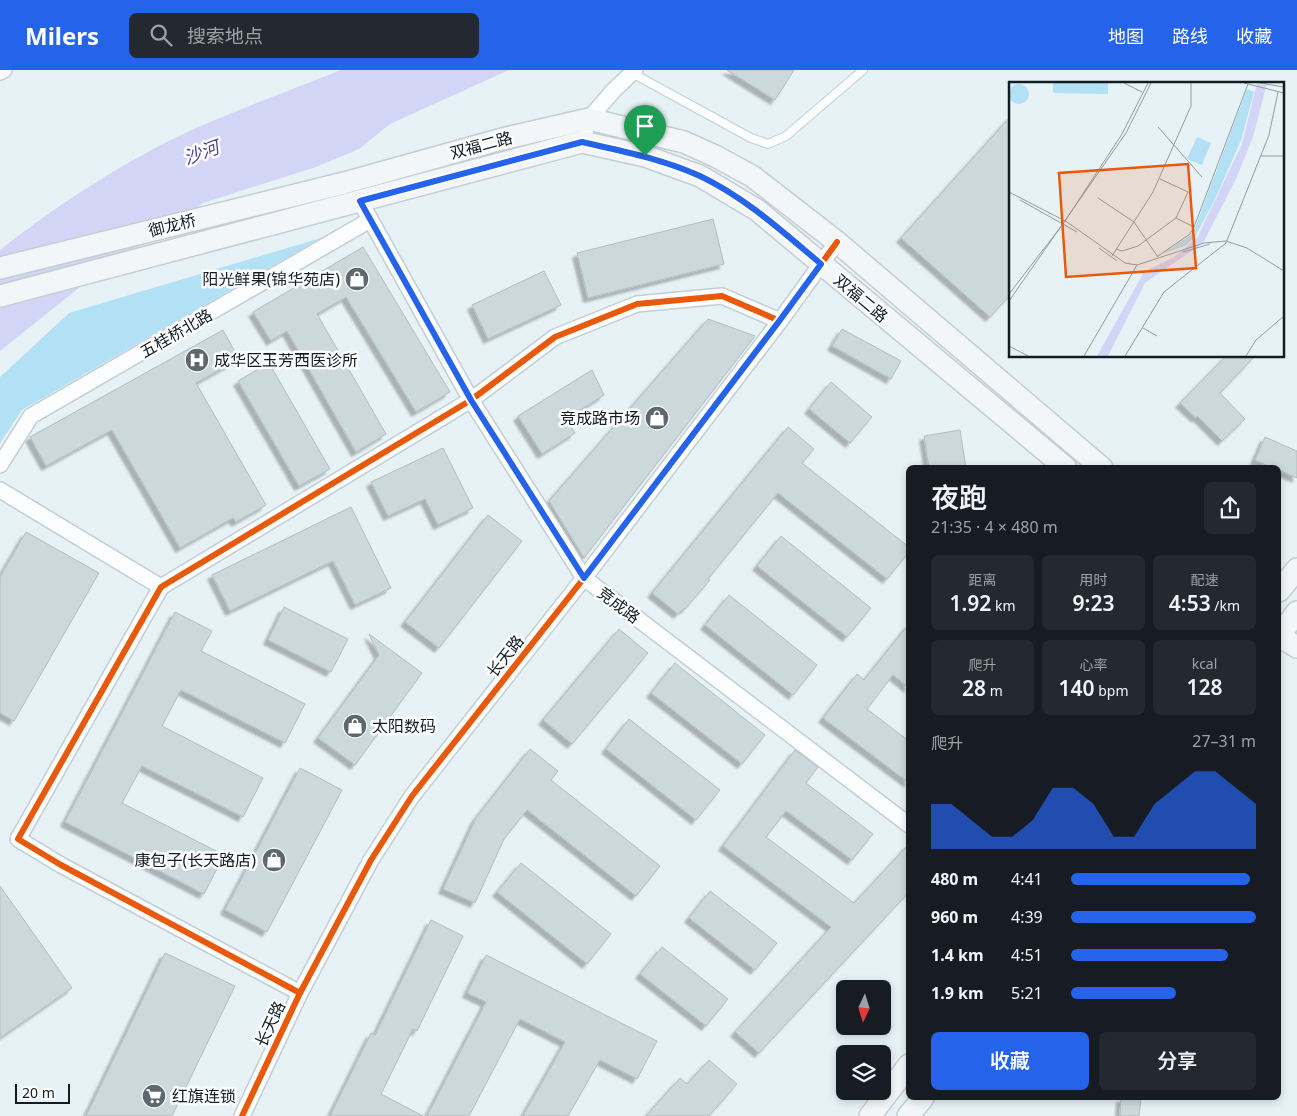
<!DOCTYPE html>
<html lang="zh">
<head>
<meta charset="utf-8">
<style>
  body { margin:0; font-family:"Noto Sans","Noto Sans SC",sans-serif; background:#242831; color:#f1f3f6; height:100vh; display:flex; flex-direction:column; font-size:19px; white-space:nowrap }
  * { box-sizing:border-box; margin:0 }
  p { font-size:16px; color:#9ea1a6 }
  .icon { flex:none; width:28px; height:28px; fill:none; stroke:currentColor; stroke-width:2; stroke-linecap:round; stroke-linejoin:round }
  .map { position:relative; flex:1; overflow:hidden }
  .sheet { position:absolute; left:906px; top:395px; width:375px; height:635px; display:flex; flex-direction:column; background:#171b24; border-radius:8px; box-shadow:0 2px 8px #0003 }
  .sheet>* { flex:none }
  .needle { width:32px; rotate:184deg }
  .tools { position:absolute; left:836px; top:910px; display:grid; gap:10px }
  .tools a { display:grid; place-items:center; width:55px; height:55px; border-radius:8px; background:#171b24; box-shadow:0 2px 8px #0003; font-size:25px }
  .scale { position:absolute; left:15px; bottom:12px; width:55px; box-sizing:border-box; padding-left:5px; border:2px solid #111d23; border-top:0; font-size:14px; line-height:18px; white-space:nowrap; color:#111d23; -webkit-text-stroke:4px #fefefe; paint-order:stroke }
  .pin { position:absolute; display:grid; place-items:center; width:42px; height:42px; color:#fff; margin:-51px -21px; border-radius:50% 50% 50% 0; rotate:-45deg; box-shadow:0 0 5px #0007 }
  .pin .icon { rotate:45deg }
  .round { display:grid; place-items:center; flex:none; width:52px; height:52px; border-radius:8px; background:#242831 }
  .summary { display:flex; align-items:center; justify-content:space-between; height:85px; padding:0 25px }
  h1 { font-size:28px; font-weight:600; line-height:38px }
  .figures { display:grid; grid-template-columns:repeat(3,1fr); gap:8px; height:85px; padding:5px 25px }
  .figures div { display:grid; align-content:center; border-radius:8px; background:#242831; text-align:center }
  .figures b { font-size:21px; font-weight:600 }
  .figures small { font-size:14px; font-weight:400 }
  .figures p { font-size:14px }
  .chart { height:140px; padding:10px 25px }
  .chart p { display:flex; justify-content:space-between }
  .chart svg { width:100%; height:90px; margin-top:5px; fill:#2563eb; opacity:.7 }
  .action { display:flex; gap:10px; margin-top:auto; padding:10px 25px }
  .action a { flex:1; height:58px; border-radius:8px; background:#2563eb; color:#fff; font-size:20px; font-weight:600; line-height:58px; text-align:center }
  .action a+a { background:#242831; color:#f1f3f6 }
  ul { padding:0 25px; list-style:none; font-size:16px }
  li { display:grid; grid-template-columns:80px 60px 1fr; align-items:center; height:38px }
  li i { height:12px; border-radius:6px; background:#2563eb }
  header { display:flex; align-items:center; gap:30px; box-sizing:border-box; height:70px; padding:0 25px; background:#2563eb; color:#fff }
  header strong { font-size:24px }
  nav { display:flex; gap:28px; margin-inline-start:auto; font-size:18px }
  .search { width:350px; height:45px; background:#242831; display:flex; align-items:center; gap:12px; box-sizing:border-box; padding:0 18px; border-radius:8px; color:#9ea1a6; font-size:19px }
  .map>svg:first-child { display:block }
  .green { fill:#b2e0f5 }
  .water { fill:#d3d5f6 }
  .building { fill:#ccd9dc; stroke:#b1bdbf; filter:url(#shadow) }
  .lines { fill:none; stroke-linecap:round; stroke-linejoin:round }
  .lane-casing { stroke:#c3ced3; stroke-width:10 }
  .street-casing { stroke:#c3ced3; stroke-width:18 }
  .secondary-casing { stroke:#c3ced3; stroke-width:24 }
  .lane { stroke:#fbfdfe; stroke-width:8 }
  .street { stroke:#fbfdfe; stroke-width:15 }
  .secondary { stroke:#f3f6f9; stroke-width:21 }
  .cycleway-casing { stroke:#fefefe; stroke-width:9 }
  .cycleway { stroke:#e8590c; stroke-width:6 }
  .route-casing { stroke:#fff; stroke-width:10 }
  .route { stroke:#2563eb; stroke-width:6 }
  .labels { text-anchor:middle; dominant-baseline:central; stroke-width:5; stroke-linejoin:round; paint-order:stroke }
  .street-label { font-size:16px; fill:#111d23; stroke:#fefefe }
  .poi-label { font-size:16px; fill:#111d23; stroke:#fefefe; text-anchor:end }
  .water-label { font-size:18px; font-style:italic; fill:#4f4297; stroke:#fefefe }
  .inset-road { fill:none; stroke:#919da2; stroke-width:1 }
  .view { fill:#e8590c; fill-opacity:0.15; stroke:#e8590c; stroke-width:2.5 }
  .inset-edge { fill:none; stroke:#111d23; stroke-width:2.5 }
</style>
</head>
<body>
<header>
<strong>Milers</strong>
<div class="search"><svg class="icon" aria-label="search" viewBox="0 0 24 24"><circle cx="10" cy="10" r="6"/><path d="M15 15l6 6"/></svg>搜索地点</div>
<nav><a>地图</a><a>路线</a><a>收藏</a></nav>
</header>
<div class="map">
<svg width="1297" height="1046" viewBox="0 0 1297 1046">
  <defs>
    <filter id="shadow"><feDropShadow dx="-4.5" dy="4.5" stdDeviation="1" flood-color="#0004"/></filter>
  </defs>
  <rect width="100%" height="100%" fill="#e7f2f7"/>
  <path class="green" d="M 321,168 L 22,340 L 0,373 L 0,307 L 69,243 Z"/>
  <path class="water" d="M 341,0 L 509,0 L 390,54 L 359,79 L 316,97 L 203,133 L 85,213 L 0,281 L 0,180 C 60,133 126,90 196,58 C 244,37 293,19 341,0 Z"/>
  <g class="building">
    <path d="M 727,0 L 794,0 L 775,30 Z"/>
    <path d="M 1011,46 L 1011,224 L 990,247 L 901,168 Z"/>
    <path d="M 713,149 L 724,194 L 588,228 L 577,183 Z"/>
    <path d="M 363,177 L 450,322 L 416,342 L 346,227 L 317,244 L 386,364 L 356,382 L 287,261 L 271,271 L 253,242 Z"/>
    <path d="M 544,201 L 561,235 L 488,269 L 472,235 Z"/>
    <path d="M 708,249 L 755,266 L 584,488 L 549,431 Z"/>
    <path d="M 842,259 L 901,291 L 891,309 L 832,276 Z"/>
    <path d="M 223,260 L 239,289 L 196,313 L 266,435 L 236,452 L 233,448 L 180,478 L 112,360 L 46,396 L 30,367 Z"/>
    <path d="M 1226,286 L 1255,286 L 1220,323 L 1245,349 L 1222,371 L 1197,346 L 1196,348 L 1180,333 Z"/>
    <path d="M 269,293 L 330,399 L 299,416 L 238,311 Z"/>
    <path d="M 592,300 L 604,325 L 566,349 L 575,363 L 542,384 L 518,346 Z"/>
    <path d="M 831,312 L 872,347 L 850,373 L 809,339 Z"/>
    <path d="M 788,357 L 814,379 L 802,393 L 909,477 L 909,482 L 887,509 L 778,423 L 708,509 L 710,510 L 685,539 L 684,538 L 678,544 L 652,523 Z"/>
    <path d="M 960,360 L 966,398 L 929,398 L 924,366 Z"/>
    <path d="M 1265,367 L 1297,381 L 1297,408 L 1279,400 L 1279,398 L 1273,398 L 1255,390 Z"/>
    <path d="M 443,378 L 473,438 L 438,455 L 425,429 L 388,446 L 371,412 Z"/>
    <path d="M 351,437 L 391,518 L 355,535 L 333,491 L 230,541 L 212,505 Z"/>
    <path d="M 488,445 L 522,471 L 439,578 L 405,552 Z"/>
    <path d="M 26,462 L 99,503 L 14,651 L 0,643 L 0,507 Z"/>
    <path d="M 781,466 L 871,538 L 847,567 L 757,496 Z"/>
    <path d="M 729,525 L 817,595 L 793,625 L 705,555 Z"/>
    <path d="M 284,537 L 348,569 L 331,602 L 268,570 Z"/>
    <path d="M 175,542 L 212,561 L 201,581 L 305,634 L 285,673 L 181,620 L 162,656 L 263,708 L 243,747 L 142,696 L 122,733 L 224,785 L 204,824 L 65,752 Z"/>
    <path d="M 909,554 L 909,618 L 893,605 L 867,639 L 909,671 L 909,713 L 823,648 L 857,604 L 864,610 Z"/>
    <path d="M 619,559 L 648,583 L 572,674 L 543,650 Z"/>
    <path d="M 369,564 L 422,603 L 355,695 L 318,668 L 379,585 Z"/>
    <path d="M 675,593 L 765,665 L 742,694 L 651,623 Z"/>
    <path d="M 629,649 L 720,720 L 696,750 L 606,679 Z"/>
    <path d="M 530,679 L 558,701 L 551,710 L 660,796 L 636,826 L 527,740 L 504,769 L 475,833 L 443,819 L 476,748 Z"/>
    <path d="M 795,680 L 818,697 L 806,713 L 873,764 L 852,790 L 786,741 L 766,767 L 854,833 L 909,774 L 909,822 L 759,983 L 735,962 L 831,857 L 723,776 Z"/>
    <path d="M 300,698 L 342,720 L 267,862 L 225,840 Z"/>
    <path d="M 521,793 L 611,864 L 587,894 L 497,822 Z"/>
    <path d="M 0,816 L 72,918 L 0,968 Z"/>
    <path d="M 710,821 L 777,873 L 755,900 L 689,848 Z"/>
    <path d="M 431,850 L 463,866 L 417,961 L 413,959 L 381,1024 L 423,1046 L 330,1046 L 371,963 L 375,965 Z"/>
    <path d="M 662,877 L 728,929 L 706,956 L 640,904 Z"/>
    <path d="M 165,883 L 235,916 L 172,1046 L 86,1046 Z"/>
    <path d="M 486,885 L 657,971 L 637,1009 L 600,990 L 568,1046 L 523,1046 L 565,972 L 520,949 L 469,1046 L 427,1046 L 486,932 L 467,923 Z"/>
    <path d="M 709,990 L 737,1014 L 709,1046 L 646,1046 L 680,1008 L 687,1014 Z"/>
    <path d="M 1121,1028 L 1141,1028 L 1139,1046 L 1120,1046 Z"/>
  </g>
  <g class="lines">
    <g class="lane-casing">
      <path id="lane" d="M 632,3 L 751,68 L 768,74 L 786,66 L 863,0"/>
    </g>
    <g class="street-casing">
      <g id="street">
        <path d="M 0,2 L 4,0"/>
        <path d="M 582,72 L 589,49 L 613,21 L 635,0"/>
        <path d="M 360,131 L 471,330 L 584,508 L 909,755"/>
        <path d="M 0,395 L 31,346 L 370,150"/>
        <path d="M 0,420 L 161,517"/>
        <path d="M 300,923 L 61,795 L 18,769 L 161,517 L 471,330 L 555,267 L 637,234 L 722,226 L 780,251"/>
        <path d="M 242,1046 L 300,923 L 371,790 L 412,726 L 584,508 L 780,251 L 837,172"/>
      </g>
    </g>
    <g class="secondary-casing">
      <g id="secondary">
        <path d="M 0,198 L 344,113 L 502,69 L 589,49 L 684,72 L 715,86 L 752,106 L 837,172 L 1102,398"/>
        <path d="M 0,226 L 582,72 L 645,86 L 700,106 L 757,140 L 1066,398"/>
        <path d="M 1279,521 L 1297,499"/>
        <path d="M 1279,566 L 1297,542"/>
        <path d="M 1279,566 L 1297,577"/>
        <path d="M 870,1046 L 909,995"/>
        <path d="M 908,1046 L 923,1028"/>
      </g>
    </g>
    <use href="#lane" class="lane"/>
    <use href="#street" class="street"/>
    <use href="#secondary" class="secondary"/>
    <g class="cycleway-casing">
      <g id="cycleway">
        <path d="M 300,923 L 61,795 L 18,769 L 161,517 L 471,330 L 555,267 L 637,234 L 722,226 L 780,251"/>
        <path d="M 242,1046 L 300,923 L 371,790 L 412,726 L 584,508 L 780,251 L 837,172"/>
      </g>
    </g>
    <use href="#cycleway" class="cycleway"/>
  </g>
  <g class="lines">
    <g class="route-casing">
      <path id="route" d="M 582,72 C 622,81 663,89 700,106 C 746,128 783,162 821,194 L 780,250 L 584,508 L 471,330 L 360,131 Z"/>
    </g>
    <use href="#route" class="route"/>
  </g>
  <defs>
    <g id="shop-disc" transform="scale(1.25)"><circle r="9.5" fill="#5c686d" stroke="#fefefe"/><path d="M-5-2.5h2.3a2.7 3.5 0 0 1 5.4 0H5L5.5 6h-11ZM-1.5-2.5h3a1.5 2.3 0 0 0-3 0Z" fill="#fff"/></g>
    <g id="hospital-disc" transform="scale(1.25)"><circle r="9.5" fill="#5c686d" stroke="#fefefe"/><path d="M-5-5h3v3.5h4V-5h3V5h-3V1.5h-4V5h-3Z" fill="#fff"/></g>
    <g id="supermarket-disc" transform="scale(1.25)"><circle r="9.5" fill="#5c686d" stroke="#fefefe"/><path d="M-6-5.5h2.5l.6 2H6L4.5 2H-2.5L-4.4-4H-6ZM-1.5 3.2a1.3 1.3 0 1 0 .1 0ZM3 3.2a1.3 1.3 0 1 0 .1 0Z" fill="#fff"/></g>
  </defs>
  <g fill-rule="evenodd">
    <use href="#shop-disc" x="357" y="209"/>
    <use href="#hospital-disc" x="197" y="290"/>
    <use href="#shop-disc" x="657" y="348"/>
    <use href="#shop-disc" x="355" y="656"/>
    <use href="#shop-disc" x="274" y="790"/>
    <use href="#supermarket-disc" x="154" y="1026"/>
  </g>
  <g class="labels">
    <g class="street-label">
      <text transform="translate(481 75) rotate(-15)">双福二路</text>
      <text transform="translate(172 155) rotate(-14)">御龙桥</text>
      <text transform="translate(861 228) rotate(40)">双福二路</text>
      <text transform="translate(176 263) rotate(-30)">五桂桥北路</text>
      <text transform="translate(619 535) rotate(37)">竞成路</text>
      <text transform="translate(505 586) rotate(-52)">长天路</text>
      <text transform="translate(270 954) rotate(-65)">长天路</text>
    </g>
    <g class="poi-label">
      <text x="340" y="209">阳光鲜果(锦华苑店)</text>
      <text x="214" y="290" text-anchor="start">成华区玉芳西医诊所</text>
      <text x="640" y="348">竞成路市场</text>
      <text x="372" y="656" text-anchor="start">太阳数码</text>
      <text x="256" y="790">康包子(长天路店)</text>
      <text x="172" y="1026" text-anchor="start">红旗连锁</text>
    </g>
    <g class="water-label">
      <text transform="translate(201 82) rotate(-20)">沙河</text>
    </g>
  </g>
  <g transform="translate(1009 12)">
    <rect width="275" height="275" fill="#e7f2f7"/>
    <path d="M 44,1 L 99,1 L 99,12 L 44,11 ZM0 12a10 10 0 1 1 20 0a10 10 0 1 1-20 0ZM 238,7 L 245,10 L 232,58 L 206,117 L 187,153 L 178,163 L 153,172 L 182,153 L 186,146 ZM 188,55 L 202,61 L 193,83 L 178,77 Z" fill="#b2e0f5"/>
    <path d="M 248,1 L 258,1 L 244,55 L 227,97 L 194,161 L 136,201 L 99,274 L 88,274 L 135,190 L 165,175 L 188,156 L 233,62 Z" fill="#d3d5f6"/>
    <path class="inset-road" d="M 115,1 L 133,10M 235,1 L 275,11M 251,1 L 275,5M 149,45 L 193,95M 252,74 L 275,74M 0,110 L 58,140 L 116,181 L 128,183 L 195,161 L 217,159 L 238,166 L 275,189M 89,116 L 125,140 L 149,175M 11,118 L 68,150M 167,136 L 185,145M 90,166 L 108,179M 107,167 L 113,169 L 129,164 L 167,136 L 179,110 L 151,97M 174,170 L 201,162M 103,174 L 144,110 L 182,24 L 182,1M 149,174 L 181,152 L 185,145 L 239,2M 0,212 L 54,142 L 113,52 L 139,1M 0,219 L 117,51 L 142,1M 134,246 L 148,254M 0,264 L 19,274M 75,274 L 128,183M 116,274 L 155,210 L 217,161 L 260,53 L 269,10M 237,274 L 247,258 L 275,234"/>
    <path class="view" d="M 179,82 L 187,186 L 57,195 L 50,91 Z"/>
    <rect width="275" height="275" class="inset-edge"/>
  </g>
</svg>
<div class="tools">
<a><svg class="needle" viewBox="-14 -14 28 28"><path d="M0-13l5 13h-10z" fill="#e53935"/><path d="M0 13l5-13h-10z" fill="#9ea1a6"/></svg></a>
<a><svg class="icon" aria-label="layers" viewBox="0 0 24 24"><path d="M12 4l9 5-9 5-9-5zM3 14l9 5 9-5"/></svg></a>
</div>
<div class="scale">20 m</div>
<div class="pin" style="left:645px;top:86px;background:#1e9e55"><svg class="icon" aria-label="arrive" viewBox="0 0 24 24"><path d="M6 21V4h12l-3 4 3 4H6"/></svg></div>
<section class="sheet">
<div class="summary"><div><h1>夜跑</h1><p>21:35 · 4 × 480 m</p></div><a class="round"><svg class="icon" aria-label="share" viewBox="0 0 24 24"><path d="M12 15V3M7 8l5-5 5 5M5 13v7h14v-7"/></svg></a></div>
<div class="figures">
<div><p>距离</p><b>1.92<small> km</small></b></div>
<div><p>用时</p><b>9:23</b></div>
<div><p>配速</p><b>4:53<small> /km</small></b></div>
</div>
<div class="figures">
<div><p>爬升</p><b>28<small> m</small></b></div>
<div><p>心率</p><b>140<small> bpm</small></b></div>
<div><p>kcal</p><b>128</b></div>
</div>
<div class="chart"><p><span>爬升</span>27–31 m</p>
<svg viewBox="0 0 160 44" preserveAspectRatio="none"><path d="M0 44V22L10 22L20 30L30 38L40 38L50 30L60 14L70 14L80 22L90 38L100 38L110 22L120 14L130 6L140 6L150 14L160 22V44z"/></svg>
</div>
<ul>
<li><b>480 m</b>4:41<i style="width:97%"></i></li>
<li><b>960 m</b>4:39<i style="width:100%"></i></li>
<li><b>1.4 km</b>4:51<i style="width:85%"></i></li>
<li><b>1.9 km</b>5:21<i style="width:57%"></i></li>
</ul>
<div class="action"><a>收藏</a><a>分享</a></div>
</section>
</div>
</body>
</html>
